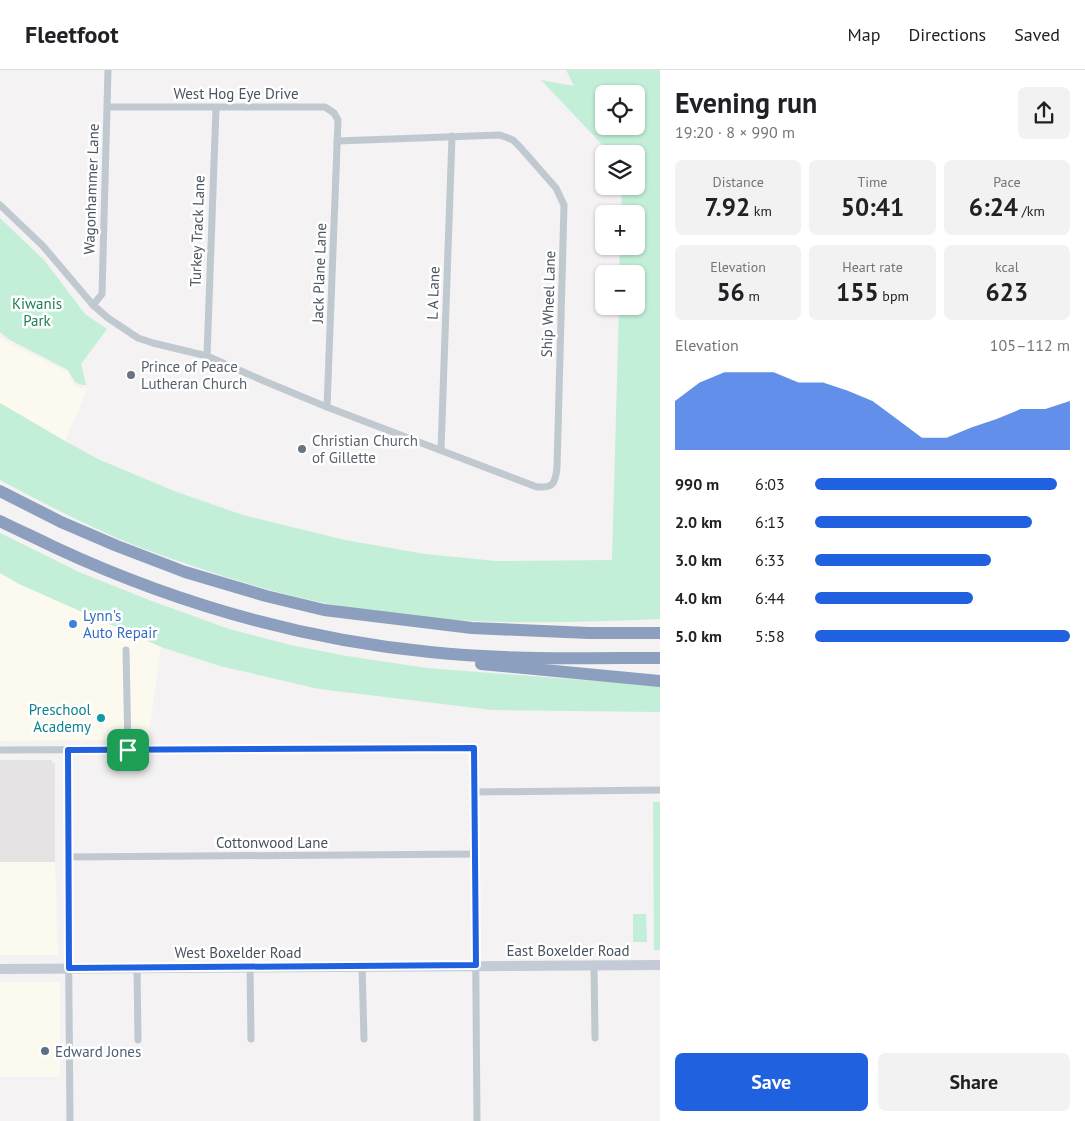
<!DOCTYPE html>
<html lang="en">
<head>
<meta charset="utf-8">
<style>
  body { margin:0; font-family:"PT Sans",sans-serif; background:#f2f2f2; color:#202124; height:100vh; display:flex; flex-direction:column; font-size:19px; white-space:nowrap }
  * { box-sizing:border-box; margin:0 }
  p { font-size:16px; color:#757577 }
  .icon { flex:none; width:28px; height:28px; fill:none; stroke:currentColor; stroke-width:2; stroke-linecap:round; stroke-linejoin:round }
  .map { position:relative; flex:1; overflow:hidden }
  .side { display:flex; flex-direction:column; background:#fff; width:425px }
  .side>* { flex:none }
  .tools { position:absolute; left:595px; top:15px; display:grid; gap:10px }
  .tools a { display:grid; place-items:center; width:50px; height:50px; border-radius:8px; background:#fff; box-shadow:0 1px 4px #0004; font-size:25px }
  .pin { position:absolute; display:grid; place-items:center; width:42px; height:42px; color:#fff; margin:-21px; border-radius:10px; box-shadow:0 2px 8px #0006 }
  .round { display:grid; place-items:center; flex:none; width:52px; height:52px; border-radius:8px; background:#f2f2f2 }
  .headline { display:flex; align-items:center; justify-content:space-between; height:85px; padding:0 15px }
  h1 { font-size:28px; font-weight:700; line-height:38px }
  .stats { display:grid; grid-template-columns:repeat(3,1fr); gap:8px; height:85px; padding:5px 15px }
  .stats div { display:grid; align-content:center; border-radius:8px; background:#f2f2f2; text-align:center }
  .stats b { font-size:25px; font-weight:700 }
  .stats small { font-size:14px; font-weight:400 }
  .stats p { font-size:14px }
  .chart { height:140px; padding:10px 15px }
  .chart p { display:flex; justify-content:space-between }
  .chart svg { width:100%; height:90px; margin-top:5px; fill:#2061e0; opacity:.7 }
  .cta { display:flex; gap:10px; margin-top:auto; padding:10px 15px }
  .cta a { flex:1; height:58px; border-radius:8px; background:#2061e0; color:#fff; font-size:20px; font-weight:700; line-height:58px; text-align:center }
  .cta a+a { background:#f2f2f2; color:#202124 }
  ul { padding:0 15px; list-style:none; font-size:16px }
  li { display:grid; grid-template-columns:80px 60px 1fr; align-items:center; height:38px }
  li i { height:12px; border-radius:6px; background:#2061e0 }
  header { display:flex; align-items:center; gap:30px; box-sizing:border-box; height:70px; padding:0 25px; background:#fff; border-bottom:1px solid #e0e0e0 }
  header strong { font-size:24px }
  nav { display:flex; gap:28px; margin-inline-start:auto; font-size:18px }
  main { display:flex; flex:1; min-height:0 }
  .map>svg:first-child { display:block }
  .commercial { fill:#fcf9ee }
  .education { fill:#e5e3e4 }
  .green { fill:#c3efd8; fill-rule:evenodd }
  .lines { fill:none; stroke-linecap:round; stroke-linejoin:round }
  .street { stroke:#c0c8d0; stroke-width:7 }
  .secondary { stroke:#c4cbd7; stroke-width:10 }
  .highway { stroke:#8c9fbe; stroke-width:12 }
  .route-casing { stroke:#fff; stroke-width:10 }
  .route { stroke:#2061e0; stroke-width:6 }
  .worship-dot { fill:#6b7280; stroke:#fff; stroke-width:2 }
  .shop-dot { fill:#3f7fe0; stroke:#fff; stroke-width:2 }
  .culture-dot { fill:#0f9aa8; stroke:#fff; stroke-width:2 }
  .service-dot { fill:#5c6f8a; stroke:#fff; stroke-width:2 }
  .labels { text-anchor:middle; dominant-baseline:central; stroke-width:5; stroke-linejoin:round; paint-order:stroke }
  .street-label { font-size:15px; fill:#4a535f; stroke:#fff }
  .park-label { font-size:15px; fill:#1b8057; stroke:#fff }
  .worship-label { font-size:15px; fill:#5b616d; stroke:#fff; text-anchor:start }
  .shop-label { font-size:15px; fill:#366cbe; stroke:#fff; text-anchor:start }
  .culture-label { font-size:15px; fill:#0d838f; stroke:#fff; text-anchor:end }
  .service-label { font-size:15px; fill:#4e5e75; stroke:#fff; text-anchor:start }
</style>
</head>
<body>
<header>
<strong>Fleetfoot</strong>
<nav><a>Map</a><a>Directions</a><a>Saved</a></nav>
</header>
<main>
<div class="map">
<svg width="660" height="1051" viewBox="0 0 660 1051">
  <rect width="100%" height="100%" fill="#f4f2f2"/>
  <g class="commercial">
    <path d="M 0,266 L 9,273 L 68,302 L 74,315 L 81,318 L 88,318 L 65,371 L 0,333 Z"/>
    <path d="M 0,503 L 19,514 L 161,577 L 148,670 L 0,671 Z"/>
    <path d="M 0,792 L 55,792 L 58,885 L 0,885 Z"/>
    <path d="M 0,912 L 58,912 L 60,914 L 60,1007 L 0,1007 Z"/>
  </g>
  <path class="education" d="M 0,690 L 52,690 L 52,693 L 55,693 L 55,792 L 0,792 Z"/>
  <g class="green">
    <path d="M 566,0 L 660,0 L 660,549 C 563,553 466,556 369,541 C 309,532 251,516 193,496 C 160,485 126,473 95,458 C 63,443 31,427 0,410 L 0,333 L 65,371 L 98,389 L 174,421 L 243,445 L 345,470 L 425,484 L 496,491 L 612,490 L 619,236 L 636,236 L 636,204 L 619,204 L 620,176 L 636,176 L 636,144 L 621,144 L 622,116 L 636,116 L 636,84 L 611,84 L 541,10 L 574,16 ZM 604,24 L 636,24 L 636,56 L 604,56 Z"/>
    <path d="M 0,148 L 44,190 L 85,244 L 107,259 L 81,294 L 86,315 L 82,315 L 75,312 L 68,300 L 10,270 L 0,262 Z"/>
    <path d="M 0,463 L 79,502 L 149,530 L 229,559 L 290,575 L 347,586 L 427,598 L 660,616 L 660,642 L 492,640 L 319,619 L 220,596 L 161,577 L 19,514 L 0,503 Z"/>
    <path d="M 653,732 L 660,732 L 660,880 L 654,880 Z"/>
    <path d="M 633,844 L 646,844 L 647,872 L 633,872 Z"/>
  </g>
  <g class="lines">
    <g class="street">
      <path d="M 108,37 L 325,37 L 334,43 L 338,50 L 327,337"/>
      <path d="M 0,135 L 43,176 L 93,235 L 108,248 L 138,268 L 153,273 L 207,286 L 264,311 L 327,337 L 537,417 C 553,418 555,414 557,398 L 564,135 L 556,118 L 520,77 L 513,70 L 500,65 L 337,71"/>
      <path d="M 93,235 L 102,224 L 108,0"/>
      <path d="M 207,286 L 216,38"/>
      <path d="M 441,380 L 452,66"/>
      <path d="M 126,580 L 128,680"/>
      <path d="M 0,680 L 474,678 L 477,1051"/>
      <path d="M 68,680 L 68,814 L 70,1051"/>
      <path d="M 475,722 L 660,720"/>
      <path d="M 68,787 L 475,784"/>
      <path d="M 594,895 L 595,968"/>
      <path d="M 362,896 L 364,969"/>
      <path d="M 250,897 L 251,969"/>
      <path d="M 137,898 L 138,970"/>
    </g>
    <path class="secondary" d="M 0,899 L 660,895"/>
    <g class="highway">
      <path d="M 0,421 L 61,452 L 117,476 L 185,502 L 266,526 L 324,540 L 472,558 L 589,563 L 660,563"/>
      <path d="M 0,451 C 18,460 36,468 54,477 C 172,532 300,569 430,582 C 506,590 583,588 660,588"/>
      <path d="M 481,594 L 660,611"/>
    </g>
  </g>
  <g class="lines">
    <g class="route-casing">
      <path id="route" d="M 474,678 L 476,895 L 69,898 L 68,680 Z"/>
    </g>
    <use href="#route" class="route"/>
  </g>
  <g class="worship-dot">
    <circle cx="131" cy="305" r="5"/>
    <circle cx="302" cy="379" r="5"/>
  </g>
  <circle class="shop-dot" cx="73" cy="554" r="5"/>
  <circle class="culture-dot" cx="101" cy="648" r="5"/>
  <circle class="service-dot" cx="45" cy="981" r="5"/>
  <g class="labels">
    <g class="street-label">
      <text x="236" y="23">West Hog Eye Drive</text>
      <text transform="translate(91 119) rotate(-88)">Wagonhammer Lane</text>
      <text transform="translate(197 161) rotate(-88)">Turkey Track Lane</text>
      <text transform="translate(319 203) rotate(-88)">Jack Plane Lane</text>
      <text transform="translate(433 223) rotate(-88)">L A Lane</text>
      <text transform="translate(548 234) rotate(-88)">Ship Wheel Lane</text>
      <text x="272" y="772">Cottonwood Lane</text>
      <text x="568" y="880">East Boxelder Road</text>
      <text x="238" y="882">West Boxelder Road</text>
    </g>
    <g class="park-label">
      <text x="37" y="233">Kiwanis<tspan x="37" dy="17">Park</tspan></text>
    </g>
    <g class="worship-label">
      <text x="141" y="296">Prince of Peace<tspan x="141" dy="17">Lutheran Church</tspan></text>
      <text x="312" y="370">Christian Church<tspan x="312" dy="17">of Gillette</tspan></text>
    </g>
    <g class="shop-label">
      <text x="83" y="545">Lynn's<tspan x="83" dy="17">Auto Repair</tspan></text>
    </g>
    <g class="culture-label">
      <text x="91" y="639">Preschool<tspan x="91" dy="17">Academy</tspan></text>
    </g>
    <g class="service-label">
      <text x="55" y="981">Edward Jones</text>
    </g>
  </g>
</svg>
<div class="tools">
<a><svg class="icon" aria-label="locate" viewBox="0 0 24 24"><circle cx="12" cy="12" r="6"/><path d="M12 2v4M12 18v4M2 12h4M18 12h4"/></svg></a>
<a><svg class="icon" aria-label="layers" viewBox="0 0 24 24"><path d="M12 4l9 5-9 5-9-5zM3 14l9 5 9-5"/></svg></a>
<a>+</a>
<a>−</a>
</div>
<div class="pin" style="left:128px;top:680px;background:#1e9e55"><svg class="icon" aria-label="arrive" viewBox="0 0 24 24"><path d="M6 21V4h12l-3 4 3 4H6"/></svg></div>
</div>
<section class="side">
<div class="headline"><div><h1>Evening run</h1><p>19:20 · 8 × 990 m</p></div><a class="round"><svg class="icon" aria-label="share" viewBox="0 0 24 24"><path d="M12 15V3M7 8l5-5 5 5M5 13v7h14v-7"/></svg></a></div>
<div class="stats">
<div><p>Distance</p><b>7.92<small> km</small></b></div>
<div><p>Time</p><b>50:41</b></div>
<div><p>Pace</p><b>6:24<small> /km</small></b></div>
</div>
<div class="stats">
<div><p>Elevation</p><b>56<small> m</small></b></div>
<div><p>Heart rate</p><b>155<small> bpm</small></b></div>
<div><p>kcal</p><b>623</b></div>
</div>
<div class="chart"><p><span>Elevation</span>105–112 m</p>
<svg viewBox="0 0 160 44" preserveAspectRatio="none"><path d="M0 44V20L10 11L20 6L30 6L40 6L50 11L60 11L70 15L80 20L90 29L100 38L110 38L120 33L130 29L140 24L150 24L160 20V44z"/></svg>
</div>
<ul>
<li><b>990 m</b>6:03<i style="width:95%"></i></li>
<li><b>2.0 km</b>6:13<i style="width:85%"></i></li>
<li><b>3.0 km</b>6:33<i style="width:69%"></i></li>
<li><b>4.0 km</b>6:44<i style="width:62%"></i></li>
<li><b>5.0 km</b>5:58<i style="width:100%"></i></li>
</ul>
<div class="cta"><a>Save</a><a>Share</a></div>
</section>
</main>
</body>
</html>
